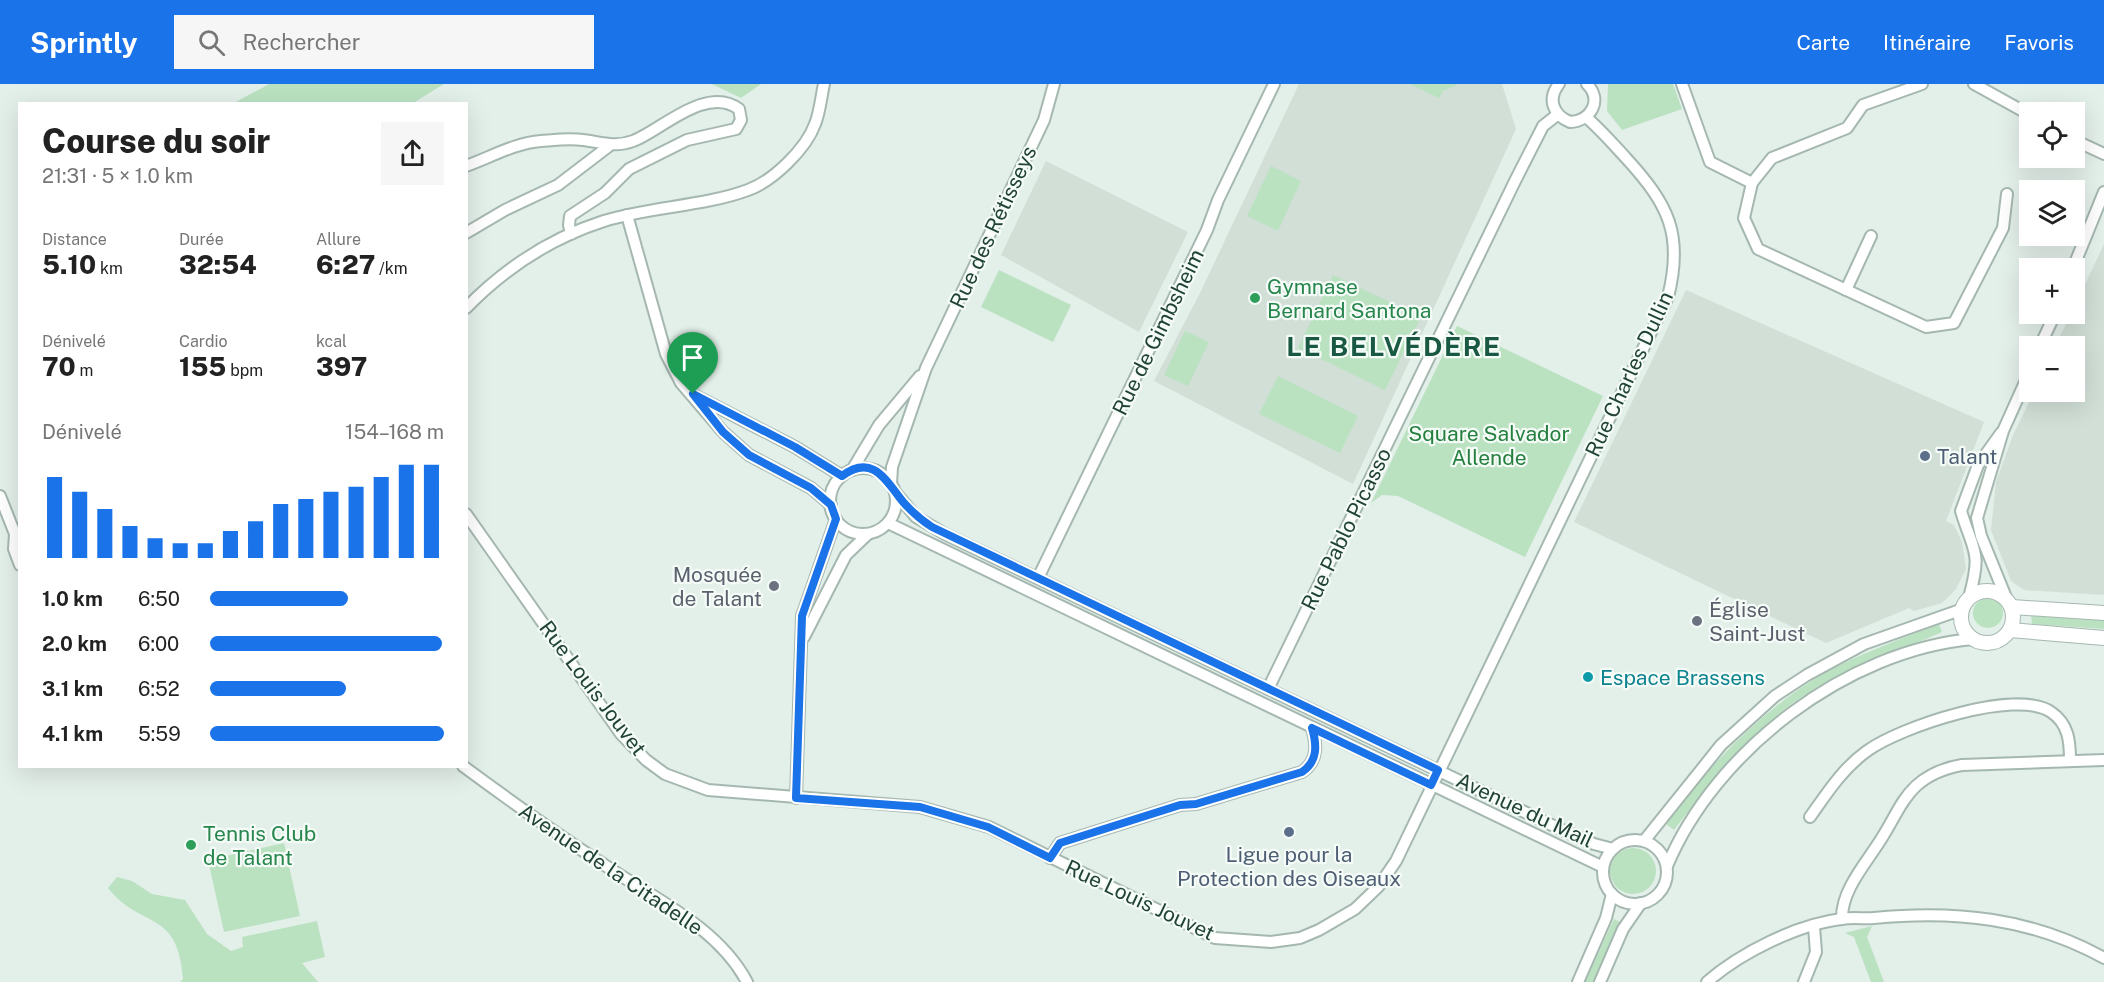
<!DOCTYPE html>
<html lang="fr">
<head>
<meta charset="utf-8">
<style>
  body { margin:0; font-family:"Public Sans",sans-serif; background:#f6f6f6; color:#222; height:100vh; display:flex; flex-direction:column; font-size:22px; white-space:nowrap }
  * { box-sizing:border-box; margin:0 }
  p { font-size:20px; color:#767676 }
  .icon { flex:none; width:33px; height:33px; fill:none; stroke:currentColor; stroke-width:2; stroke-linecap:round; stroke-linejoin:round }
  .map { position:relative; flex:1; overflow:hidden }
  .details { position:absolute; left:18px; top:18px; width:450px; height:666px; display:flex; flex-direction:column; background:#fff; border-radius:0px; box-shadow:0 6px 24px #0002 }
  .details>* { flex:none }
  .tools { position:absolute; left:2019px; top:18px; display:grid; gap:12px }
  .tools a { display:grid; place-items:center; width:66px; height:66px; border-radius:0px; background:#fff; box-shadow:0 6px 24px #0002; font-size:30px }
  .pin { position:absolute; display:grid; place-items:center; width:51px; height:51px; color:#fff; margin:-62px -26px; border-radius:50% 50% 50% 0; rotate:-45deg; box-shadow:0 0 6px #0007 }
  .pin .icon { rotate:45deg }
  .round { display:grid; place-items:center; flex:none; width:63px; height:63px; border-radius:0px; background:#f6f6f6 }
  .head { display:flex; align-items:center; justify-content:space-between; height:102px; padding:0 24px }
  h1 { font-size:33px; font-weight:800; line-height:45px }
  .figures { display:grid; grid-template-columns:repeat(3,1fr); gap:9px; height:102px; padding:6px 24px }
  .figures div { display:grid; align-content:center }
  .figures b { font-size:26px; font-weight:800 }
  .figures small { font-size:16px; font-weight:400 }
  .figures p { font-size:16px }
  .chart { height:168px; padding:12px 24px }
  .chart p { display:flex; justify-content:space-between }
  .chart svg { width:100%; height:108px; margin-top:6px; stroke:#1a73e8; stroke-width:6 }
  ul { padding:0 24px; list-style:none; font-size:20px }
  li { display:grid; grid-template-columns:96px 72px 1fr; align-items:center; height:45px }
  li i { height:15px; border-radius:8px; background:#1a73e8 }
  header { display:flex; align-items:center; gap:36px; box-sizing:border-box; height:84px; padding:0 30px; background:#1a73e8; color:#fff }
  header strong { font-size:28px }
  nav { display:flex; gap:33px; margin-inline-start:auto; font-size:21px }
  .search { width:420px; height:54px; background:#f6f6f6; display:flex; align-items:center; gap:15px; box-sizing:border-box; padding:0 21px; border-radius:0px; color:#767676; font-size:22px }
  .map>svg:first-child { display:block }
  .built { fill:#d1dfd7 }
  .green { fill:#bae2c1 }
  .lines { fill:none; stroke-linecap:round; stroke-linejoin:round }
  .minor-casing { stroke:#a5b8b0; stroke-width:14 }
  .tertiary-casing { stroke:#a5b8b0; stroke-width:16 }
  .minor { stroke:#fff; stroke-width:10 }
  .tertiary { stroke:#fff; stroke-width:14 }
  .route-casing { stroke:#fff; stroke-width:12 }
  .route { stroke:#1a73e8; stroke-width:8 }
  .leisure-dot { fill:#2e9e5b; stroke:#f5fbf7; stroke-width:2 }
  .service-dot { fill:#5c6f8a; stroke:#f5fbf7; stroke-width:2 }
  .worship-dot { fill:#6b7280; stroke:#f5fbf7; stroke-width:2 }
  .culture-dot { fill:#0f9aa8; stroke:#f5fbf7; stroke-width:2 }
  .labels { text-anchor:middle; dominant-baseline:central; stroke-width:4.5; stroke-linejoin:round; paint-order:stroke }
  .street-label { font-size:21px; fill:#204336; stroke:#f5fbf7 }
  .leisure-label { font-size:21px; fill:#27864d; stroke:#f5fbf7; text-anchor:start }
  .park-label { font-size:21px; fill:#25803f; stroke:#f5fbf7 }
  .service-label { font-size:21px; fill:#4e5e75; stroke:#f5fbf7; text-anchor:start }
  .worship-label { font-size:21px; fill:#5b616d; stroke:#f5fbf7; text-anchor:end }
  .culture-label { font-size:21px; fill:#0d838f; stroke:#f5fbf7; text-anchor:start }
  .district-label { font-size:27px; font-weight:bold; letter-spacing:1.5px; fill:#195842; stroke:#f5fbf7 }
</style>
</head>
<body>
<header>
<strong>Sprintly</strong>
<div class="search"><svg class="icon" aria-label="search" viewBox="0 0 24 24"><circle cx="10" cy="10" r="6"/><path d="M15 15l6 6"/></svg>Rechercher</div>
<nav><a>Carte</a><a>Itinéraire</a><a>Favoris</a></nav>
</header>
<div class="map">
<svg width="2104" height="898" viewBox="0 0 2104 898">
  <rect width="100%" height="100%" fill="#e3efe9"/>
  <g class="built">
    <path d="M 1299,0 L 1502,0 L 1516,45 L 1353,400 L 1154,297 L 1200,209 Z"/>
    <path d="M 1046,77 L 1188,148 L 1139,248 L 1001,171 Z"/>
    <path d="M 2104,160 L 2104,511 L 2024,506 L 2011,497 L 1991,446 L 1996,398 L 2013,351 L 2034,308 L 2074,308 L 2074,262 L 2055,262 L 2071,230 L 2074,230 L 2075,222 Z"/>
    <path d="M 1686,206 L 1984,338 L 1946,437 L 1954,441 L 1962,458 L 1966,485 L 1956,505 L 1942,519 L 1914,527 L 1909,524 L 1826,559 L 1574,438 Z"/>
  </g>
  <g class="green">
    <path d="M 269,0 L 444,0 L 413,19 L 234,19 Z"/>
    <path d="M 712,0 L 761,0 L 741,14 Z"/>
    <path d="M 1410,0 L 1459,0 L 1443,7 L 1439,14 Z"/>
    <path d="M 1608,0 L 1673,0 L 1682,25 L 1622,46 L 1607,27 Z"/>
    <path d="M 1271,82 L 1301,97 L 1278,147 L 1247,132 Z"/>
    <path d="M 999,186 L 1071,221 L 1053,258 L 981,223 Z"/>
    <path d="M 1333,191 L 1421,233 L 1385,306 L 1298,264 Z"/>
    <path d="M 1457,242 L 1603,312 L 1525,473 L 1398,412 L 1382,411 L 1371,419 Z"/>
    <path d="M 1185,247 L 1209,258 L 1188,302 L 1164,291 Z"/>
    <path d="M 1278,292 L 1358,332 L 1340,369 L 1259,330 Z"/>
    <circle cx="1988" cy="529" r="15"/>
    <path d="M 2031,531 L 2104,535 L 2104,545 L 2032,540 Z"/>
    <path d="M 1939,540 L 1942,548 C 1899,567 1856,580 1816,604 C 1759,637 1713,694 1674,746 L 1666,740 C 1707,683 1763,624 1825,589 C 1861,569 1901,555 1939,540 Z"/>
    <path d="M 284,759 L 300,832 L 224,848 L 208,776 Z"/>
    <circle cx="1633" cy="787" r="23"/>
    <path d="M 117,793 L 132,797 L 152,810 L 185,816 L 207,850 L 231,867 L 243,863 L 242,853 L 317,837 L 325,873 L 302,879 L 318,898 L 180,898 L 183,895 C 178,824 141,846 108,804 Z"/>
    <path d="M 1614,835 L 1620,838 L 1593,898 L 1585,898 Z"/>
    <path d="M 1872,842 L 1867,853 L 1884,898 L 1871,898 L 1854,853 L 1845,849 Z"/>
  </g>
  <g class="lines">
    <g class="minor-casing">
      <g id="minor">
        <path d="M 1559,0 C 1547,15 1553,31 1570,38 C 1591,37 1603,16 1587,0"/>
        <path d="M 1682,0 L 1710,78 L 1752,99 L 1772,74 L 1847,44 L 1863,21 L 1922,0"/>
        <path d="M 1974,0 L 2030,31"/>
        <path d="M 2074,56 L 2104,70"/>
        <path d="M 466,82 C 491,73 515,59 541,57 C 554,56 569,54 583,56 C 600,58 614,64 633,57 C 659,48 706,0 739,25 L 741,36 L 736,45 L 687,56 L 629,85 L 605,109 L 570,132 L 569,141 L 571,150"/>
        <path d="M 1752,99 L 1744,134 L 1758,165 L 1926,243 L 1954,239 L 2003,144 L 2007,110"/>
        <path d="M 627,131 L 666,270 L 681,299 L 723,348 L 749,371 L 811,404 L 831,421"/>
        <path d="M 466,149 L 505,126 L 558,101 L 609,62"/>
        <path d="M 2073,184 L 2104,108"/>
        <path d="M 1846,206 L 1871,152"/>
        <path d="M 466,224 C 505,184 551,154 604,137 C 649,123 705,122 748,106 C 773,97 806,65 815,40 C 820,28 821,13 824,0"/>
        <path d="M 2040,262 L 2055,230"/>
        <path d="M 696,312 L 795,363 L 842,392"/>
        <circle cx="863" cy="417" r="33"/>
        <path d="M 852,386 L 879,341 L 920,292"/>
        <path d="M 891,400 L 892,383 L 926,284 L 1044,36 L 1054,0"/>
        <path d="M 895,408 L 916,433 L 945,450 L 1560,745 L 1594,760 L 1613,765"/>
        <path d="M 0,412 L 15,450"/>
        <path d="M 466,430 L 621,650 L 646,676 L 665,690 L 708,706 L 920,723 L 989,743 L 1215,854 L 1271,858 L 1300,854 L 1319,846 L 1355,825 L 1378,803 L 1396,777 L 1668,213 C 1684,150 1668,120 1626,74 C 1613,60 1601,46 1586,33"/>
        <path d="M 888,439 L 1603,783"/>
        <path d="M 20,449 L 15,450 L 14,465 L 20,481"/>
        <path d="M 1038,494 L 1207,146 L 1218,116 L 1274,0"/>
        <path d="M 1969,514 C 1982,466 1974,470 1961,427 L 1978,381 L 2001,349"/>
        <path d="M 2007,516 L 1981,452 L 1977,434 L 2003,347 L 2030,287"/>
        <path d="M 804,553 L 846,471 L 868,450"/>
        <path d="M 1268,605 L 1515,97 L 1543,42 L 1557,31"/>
        <path d="M 463,682 C 509,716 555,749 603,780 C 653,814 718,843 747,898"/>
        <path d="M 796,714 L 802,532 L 836,435"/>
        <path d="M 1810,733 C 1827,709 1843,684 1867,667 C 1900,643 2016,604 2051,628 C 2069,640 2070,658 2070,677"/>
        <circle cx="1635" cy="788" r="32"/>
        <path d="M 1644,757 L 1721,661 L 1775,612 L 1807,591 L 1864,560 L 1960,526"/>
        <path d="M 1050,774 L 1060,759 L 1180,721 L 1196,720 L 1302,688 C 1318,677 1317,661 1312,644"/>
        <path d="M 1667,782 C 1715,667 1847,566 1973,555"/>
        <path d="M 1842,835 C 1841,805 1869,776 1883,752 C 1894,735 1901,716 1916,702 C 1929,690 1945,684 1962,681 L 2104,676"/>
        <path d="M 1578,898 L 1606,834 L 1612,810"/>
        <path d="M 1600,898 L 1623,845 L 1641,819"/>
        <path d="M 1707,898 C 1740,869 1798,840 1842,835 C 1853,833 1864,835 1874,834 C 1955,826 2032,834 2104,874"/>
        <path d="M 1804,898 L 1816,868 L 1814,843"/>
      </g>
    </g>
    <g class="tertiary-casing">
      <g id="tertiary">
        <circle cx="1987" cy="533" r="26"/>
        <path d="M 2012,523 L 2104,529"/>
        <path d="M 2010,546 L 2104,554"/>
      </g>
    </g>
    <use href="#minor" class="minor"/>
    <use href="#tertiary" class="tertiary"/>
  </g>
  <g class="lines">
    <g class="route-casing">
      <path id="route" d="M 693,310 L 795,363 L 842,392 C 874,368 887,399 904,419 C 913,429 921,436 932,443 L 1438,686 L 1431,701 L 1312,644 C 1317,661 1318,677 1302,688 L 1196,720 L 1180,721 L 1060,759 L 1050,774 L 988,743 L 920,723 L 796,714 L 802,532 L 836,435 L 831,421 L 811,404 L 749,371 L 723,348 Z"/>
    </g>
    <use href="#route" class="route"/>
  </g>
  <g class="leisure-dot">
    <circle cx="1255" cy="214" r="6"/>
    <circle cx="191" cy="761" r="6"/>
  </g>
  <g class="service-dot">
    <circle cx="1925" cy="372" r="6"/>
    <circle cx="1289" cy="748" r="6"/>
  </g>
  <g class="worship-dot">
    <circle cx="774" cy="502" r="6"/>
    <circle cx="1697" cy="537" r="6"/>
  </g>
  <circle class="culture-dot" cx="1588" cy="593" r="6"/>
  <g class="labels">
    <g class="street-label">
      <text transform="translate(993 143) rotate(-65)">Rue des Rétisseys</text>
      <text transform="translate(1158 248) rotate(-64)">Rue de Gimbsheim</text>
      <text transform="translate(1629 290) rotate(-65)">Rue Charles Dullin</text>
      <text transform="translate(1346 445) rotate(-64)">Rue Pablo Picasso</text>
      <text transform="translate(593 604) rotate(53)">Rue Louis Jouvet</text>
      <text transform="translate(1525 726) rotate(25)">Avenue du Mail</text>
      <text transform="translate(611 785) rotate(34)">Avenue de la Citadelle</text>
      <text transform="translate(1140 816) rotate(25)">Rue Louis Jouvet</text>
    </g>
    <g class="leisure-label">
      <text x="1267" y="202">Gymnase<tspan x="1267" dy="24">Bernard Santona</tspan></text>
      <text x="203" y="749">Tennis Club<tspan x="203" dy="24">de Talant</tspan></text>
    </g>
    <g class="park-label">
      <text x="1489" y="349">Square Salvador<tspan x="1489" dy="24">Allende</tspan></text>
    </g>
    <g class="service-label">
      <text x="1937" y="372">Talant</text>
      <text x="1289" y="770" text-anchor="middle">Ligue pour la<tspan x="1289" dy="24">Protection des Oiseaux</tspan></text>
    </g>
    <g class="worship-label">
      <text x="762" y="490">Mosquée<tspan x="762" dy="24">de Talant</tspan></text>
      <text x="1709" y="525" text-anchor="start">Église<tspan x="1709" dy="24">Saint-Just</tspan></text>
    </g>
    <g class="culture-label">
      <text x="1600" y="593">Espace Brassens</text>
    </g>
    <g class="district-label">
      <text x="1394" y="262">LE BELVÉDÈRE</text>
    </g>
  </g>
</svg>
<div class="tools">
<a><svg class="icon" aria-label="locate" viewBox="0 0 24 24"><circle cx="12" cy="12" r="6"/><path d="M12 2v4M12 18v4M2 12h4M18 12h4"/></svg></a>
<a><svg class="icon" aria-label="layers" viewBox="0 0 24 24"><path d="M12 4l9 5-9 5-9-5zM3 14l9 5 9-5"/></svg></a>
<a>+</a>
<a>−</a>
</div>
<div class="pin" style="left:693px;top:310px;background:#1e9e55"><svg class="icon" aria-label="arrive" viewBox="0 0 24 24"><path d="M6 21V4h12l-3 4 3 4H6"/></svg></div>
<section class="details">
<div class="head"><div><h1>Course du soir</h1><p>21:31 · 5 × 1.0 km</p></div><a class="round"><svg class="icon" aria-label="share" viewBox="0 0 24 24"><path d="M12 15V3M7 8l5-5 5 5M5 13v7h14v-7"/></svg></a></div>
<div class="figures">
<div><p>Distance</p><b>5.10<small> km</small></b></div>
<div><p>Durée</p><b>32:54</b></div>
<div><p>Allure</p><b>6:27<small> /km</small></b></div>
</div>
<div class="figures">
<div><p>Dénivelé</p><b>70<small> m</small></b></div>
<div><p>Cardio</p><b>155<small> bpm</small></b></div>
<div><p>kcal</p><b>397</b></div>
</div>
<div class="chart"><p><span>Dénivelé</span>154–168 m</p>
<svg viewBox="0 0 160 44" preserveAspectRatio="none"><path d="M5 44V11M15 44V17M25 44V24M35 44V31M45 44V36M55 44V38M65 44V38M75 44V33M85 44V29M95 44V22M105 44V20M115 44V17M125 44V15M135 44V11M145 44V6M155 44V6"/></svg>
</div>
<ul>
<li><b>1.0 km</b>6:50<i style="width:59%"></i></li>
<li><b>2.0 km</b>6:00<i style="width:99%"></i></li>
<li><b>3.1 km</b>6:52<i style="width:58%"></i></li>
<li><b>4.1 km</b>5:59<i style="width:100%"></i></li>
</ul>
</section>
</div>
</body>
</html>
